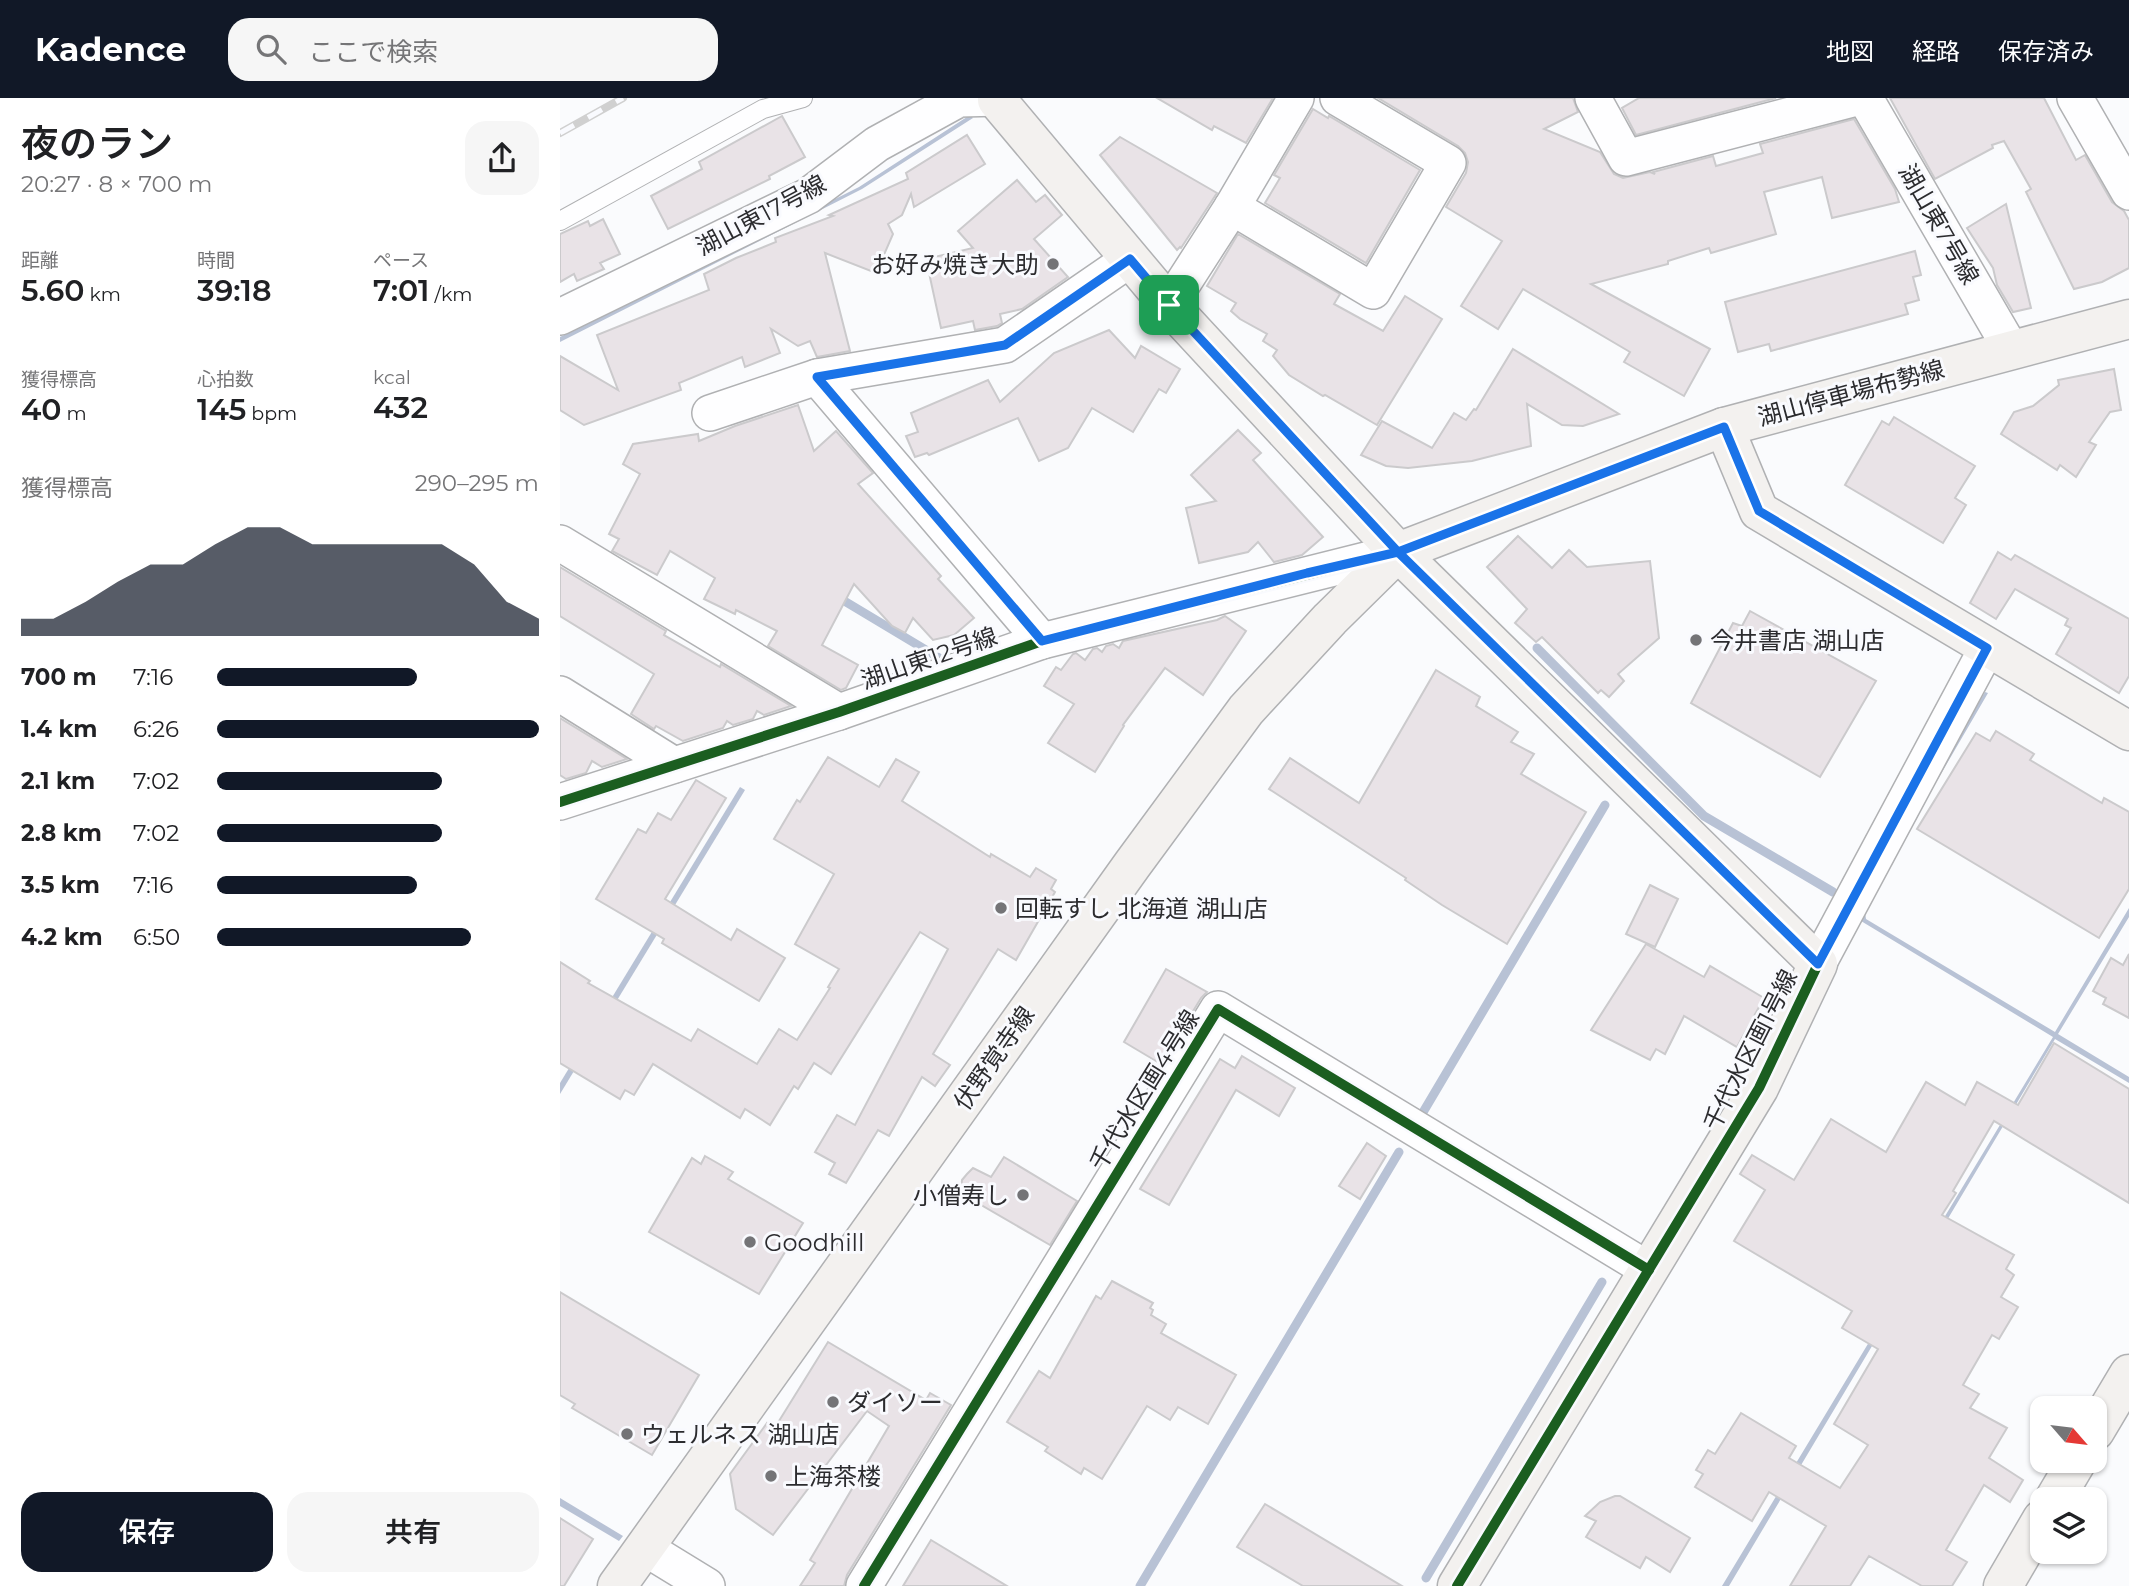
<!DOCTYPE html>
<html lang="ja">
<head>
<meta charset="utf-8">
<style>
  body { margin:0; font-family:Montserrat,"Noto Sans JP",sans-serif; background:#f6f6f6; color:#202124; height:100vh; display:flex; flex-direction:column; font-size:26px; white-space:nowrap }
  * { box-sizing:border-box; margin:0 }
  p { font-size:23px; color:#757577 }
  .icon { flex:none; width:38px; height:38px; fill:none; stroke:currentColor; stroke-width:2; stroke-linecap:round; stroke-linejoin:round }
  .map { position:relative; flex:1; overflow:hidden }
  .drawer { display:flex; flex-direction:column; background:#fff; width:560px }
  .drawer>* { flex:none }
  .needle { width:46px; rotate:118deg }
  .tools { position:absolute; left:1470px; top:1298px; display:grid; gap:14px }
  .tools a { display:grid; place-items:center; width:77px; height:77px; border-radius:14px; background:#fff; box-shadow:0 2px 5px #0004; font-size:35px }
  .pin { position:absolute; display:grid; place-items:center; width:60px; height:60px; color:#fff; margin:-30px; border-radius:14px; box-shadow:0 4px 10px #0006 }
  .round { display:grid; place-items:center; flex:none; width:74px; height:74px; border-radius:21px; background:#f6f6f6 }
  .headline { display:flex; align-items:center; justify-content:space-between; height:119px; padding:0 21px }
  h1 { font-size:38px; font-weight:600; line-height:52px }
  .metrics { display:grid; grid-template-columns:repeat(3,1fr); gap:10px; height:119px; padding:7px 21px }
  .metrics div { display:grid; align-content:center }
  .metrics b { font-size:30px; font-weight:600 }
  .metrics small { font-size:19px; font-weight:400 }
  .metrics p { font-size:19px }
  .chart { height:196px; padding:14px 21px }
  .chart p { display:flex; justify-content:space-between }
  .chart svg { width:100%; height:126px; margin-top:7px; fill:#111827; opacity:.7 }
  .primary-button { display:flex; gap:14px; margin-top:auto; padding:14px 21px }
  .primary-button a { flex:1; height:80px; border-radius:21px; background:#111827; color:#fff; font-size:28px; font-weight:600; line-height:80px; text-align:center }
  .primary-button a+a { background:#f6f6f6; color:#202124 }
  ul { padding:0 21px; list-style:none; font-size:23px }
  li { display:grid; grid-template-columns:112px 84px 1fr; align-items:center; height:52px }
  li i { height:18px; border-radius:9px; background:#111827 }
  header { display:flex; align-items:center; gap:42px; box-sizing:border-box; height:98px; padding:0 35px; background:#111827; color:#fff }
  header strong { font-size:33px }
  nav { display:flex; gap:38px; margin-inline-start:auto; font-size:24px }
  .search { width:490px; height:63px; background:#f6f6f6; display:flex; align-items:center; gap:18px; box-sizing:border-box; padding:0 24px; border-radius:21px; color:#757577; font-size:26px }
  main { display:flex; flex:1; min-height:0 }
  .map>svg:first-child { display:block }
  .water { fill:#b8c2d5 }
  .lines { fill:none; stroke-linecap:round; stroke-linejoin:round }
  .stream { stroke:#b8c2d5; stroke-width:9 }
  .building { fill:#e9e3e7; stroke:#cbcacc; stroke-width:2 }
  .lane-casing { stroke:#b0b1b3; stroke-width:20 }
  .street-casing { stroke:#b0b1b3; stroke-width:38 }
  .secondary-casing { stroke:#b0b1b3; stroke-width:41 }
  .lane { stroke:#fefeff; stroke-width:18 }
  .street { stroke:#fefeff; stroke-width:35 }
  .secondary { stroke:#f3f1ef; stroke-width:38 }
  .rail-casing { stroke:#d0d0d0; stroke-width:8 }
  .rail { stroke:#f9fafe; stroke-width:5; stroke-dasharray:16; stroke-linecap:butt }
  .cycleway-casing { stroke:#f9fafe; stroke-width:15 }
  .cycleway { stroke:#1b5e20; stroke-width:10 }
  .route-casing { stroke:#fff; stroke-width:14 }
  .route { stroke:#1a73e8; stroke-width:9 }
  .poi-dot { fill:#747477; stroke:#f9fafe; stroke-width:2.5 }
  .labels { text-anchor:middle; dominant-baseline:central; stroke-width:6; stroke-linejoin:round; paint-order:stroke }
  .street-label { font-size:24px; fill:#2c2c2f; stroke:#f9fafe }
  .poi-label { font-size:24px; fill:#2c2c2f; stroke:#f9fafe; text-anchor:start }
</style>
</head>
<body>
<header>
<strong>Kadence</strong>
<div class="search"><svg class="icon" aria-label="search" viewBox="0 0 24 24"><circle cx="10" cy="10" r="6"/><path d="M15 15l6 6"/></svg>ここで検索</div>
<nav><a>地図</a><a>経路</a><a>保存済み</a></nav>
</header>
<main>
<section class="drawer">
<div class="headline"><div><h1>夜のラン</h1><p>20:27 · 8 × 700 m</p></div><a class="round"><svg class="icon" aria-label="share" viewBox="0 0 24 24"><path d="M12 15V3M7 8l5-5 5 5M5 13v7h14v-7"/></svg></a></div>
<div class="metrics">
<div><p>距離</p><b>5.60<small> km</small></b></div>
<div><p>時間</p><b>39:18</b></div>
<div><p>ペース</p><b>7:01<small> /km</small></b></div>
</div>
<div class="metrics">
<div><p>獲得標高</p><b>40<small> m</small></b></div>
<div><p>心拍数</p><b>145<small> bpm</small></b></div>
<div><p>kcal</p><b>432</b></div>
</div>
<div class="chart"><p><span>獲得標高</span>290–295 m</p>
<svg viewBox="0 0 160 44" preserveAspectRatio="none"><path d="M0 44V38L10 38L20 32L30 25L40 19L50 19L60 12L70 6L80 6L90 12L100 12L110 12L120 12L130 12L140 19L150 32L160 38V44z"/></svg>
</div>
<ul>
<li><b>700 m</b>7:16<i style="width:62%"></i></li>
<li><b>1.4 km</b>6:26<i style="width:100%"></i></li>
<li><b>2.1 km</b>7:02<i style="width:70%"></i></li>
<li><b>2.8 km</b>7:02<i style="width:70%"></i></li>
<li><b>3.5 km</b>7:16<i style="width:62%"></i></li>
<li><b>4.2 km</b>6:50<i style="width:79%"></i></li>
</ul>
<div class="primary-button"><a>保存</a><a>共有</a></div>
</section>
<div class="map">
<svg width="1569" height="1488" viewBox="0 0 1569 1488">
  <rect width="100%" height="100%" fill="#fafbfd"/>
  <g class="water">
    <path d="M 410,17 L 413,20 L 302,91 L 0,244 L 0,239 L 299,89 Z"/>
    <path d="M 1425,594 L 1428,595 L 1304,808 L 1306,821 L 1495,934 L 1569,810 L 1569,819 L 1498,936 L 1569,979 L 1569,985 L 1495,941 L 1169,1488 L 1162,1488 L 1493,939 L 1301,823 L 1301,804 Z"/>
    <path d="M 180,689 L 185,692 L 0,996 L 0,985 Z"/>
    <path d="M 0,1400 L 63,1438 L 59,1443 L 0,1408 Z"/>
  </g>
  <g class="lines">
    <g class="stream">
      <path d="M 276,498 L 386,564"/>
      <path d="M 977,550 L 1144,718 L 1273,794"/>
      <path d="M 862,1016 L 1045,707"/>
      <path d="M 866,1480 L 1042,1184"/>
      <path d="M 580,1488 L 839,1054"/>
    </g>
  </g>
  <g class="building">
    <path d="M 597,0 L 713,0 L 686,45 L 654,28 L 652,32 Z"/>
    <path d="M 818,0 L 1013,0 L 1018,14 L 984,31 L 1040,54 L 1054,76 L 1063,80 L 1090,74 L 1095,76 L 1093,74 L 1153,58 L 1156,68 L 1203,55 L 1200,46 L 1294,21 L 1335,91 L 1339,104 L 1272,120 L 1262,79 L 1204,94 L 1216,136 L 1151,155 L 1149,150 L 1108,163 L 1108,166 L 1031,186 L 1150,251 L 1124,298 L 1064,264 L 1070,254 L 963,191 L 938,231 L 901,208 L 942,143 L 886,109 L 906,75 L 908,64 L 905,55 L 898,48 Z"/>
    <path d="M 1079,0 L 1216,0 L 1076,37 L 1062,10 Z"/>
    <path d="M 1330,0 L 1484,0 L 1516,62 L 1525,57 L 1552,104 L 1564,113 L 1569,122 L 1569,170 L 1542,184 L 1514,191 L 1466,94 L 1471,91 L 1444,43 L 1432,47 L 1433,50 L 1375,81 Z"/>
    <path d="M 753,11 L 768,20 L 769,18 L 860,72 L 806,165 L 705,105 L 720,80 L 714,77 Z"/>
    <path d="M 222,18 L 245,59 L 209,78 L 210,81 L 108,131 L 91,98 L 142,71 L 139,64 Z"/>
    <path d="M 407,37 L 425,66 L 354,109 L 351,96 L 342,117 L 328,126 L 333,136 L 316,175 L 265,155 L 290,253 L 257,259 L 250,243 L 238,248 L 211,231 L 220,255 L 185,269 L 182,259 L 119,285 L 121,292 L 24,327 L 0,312 L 0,258 L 58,292 L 37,237 L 149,192 L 144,176 L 176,160 L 216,144 L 215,140 L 273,118 L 269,117 L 348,81 L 346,75 Z"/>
    <path d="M 560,39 L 657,95 L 621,150 L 620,149 L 617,152 L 540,57 Z"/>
    <path d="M 457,82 L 476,104 L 485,97 L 502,117 L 474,141 L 508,179 L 462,211 L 440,216 L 442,225 L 437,228 L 415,232 L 413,223 L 381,230 L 366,161 L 413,150 L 398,133 Z"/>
    <path d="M 1446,106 L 1471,210 L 1453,214 L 1437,187 L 1433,170 L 1407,130 Z"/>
    <path d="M 43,121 L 60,156 L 40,165 L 44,171 L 17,183 L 14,176 L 0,184 L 0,136 L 28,123 L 30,128 Z"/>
    <path d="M 678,136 L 780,196 L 774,206 L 823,233 L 845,198 L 882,221 L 817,327 L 765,297 L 763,298 L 729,277 L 713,258 L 717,252 L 703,243 L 707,236 L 680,221 L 671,213 L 676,205 L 647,188 Z"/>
    <path d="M 1355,153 L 1361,177 L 1353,179 L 1359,202 L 1345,206 L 1348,216 L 1211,253 L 1209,246 L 1178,254 L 1165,204 Z"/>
    <path d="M 549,232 L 575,260 L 581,248 L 620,271 L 606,295 L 599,291 L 573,334 L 532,310 L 508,350 L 479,363 L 458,320 L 369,357 L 367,355 L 355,359 L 346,338 L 358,334 L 351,315 L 428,282 L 440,304 L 494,255 Z"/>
    <path d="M 953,251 L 1059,316 L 1023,328 L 1002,327 L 967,306 L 971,348 L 912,363 L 848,370 L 826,368 L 801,357 L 822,323 L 872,350 L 894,315 L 906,322 L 914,311 L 916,312 Z"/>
    <path d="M 1554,271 L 1561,312 L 1550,314 L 1529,344 L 1536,347 L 1516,379 L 1500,367 L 1497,372 L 1441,336 L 1454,314 L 1473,308 L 1499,287 L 1498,282 Z"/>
    <path d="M 238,307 L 254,353 L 276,333 L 313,375 L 298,386 L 381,478 L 378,481 L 414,520 L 394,537 L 373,542 L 353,520 L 345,535 L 332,528 L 294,486 L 262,547 L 298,567 L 286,590 L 281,592 L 208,548 L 217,533 L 176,512 L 175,516 L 144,501 L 155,480 L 110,453 L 97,477 L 52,453 L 59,441 L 49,436 L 80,376 L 63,366 L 73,346 L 138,336 L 139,343 L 175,328 Z"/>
    <path d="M 1334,319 L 1415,368 L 1395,400 L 1406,407 L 1383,445 L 1285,387 L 1322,323 L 1329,327 Z"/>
    <path d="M 678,332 L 701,355 L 693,362 L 763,439 L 742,457 L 714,464 L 698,444 L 688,454 L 639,465 L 626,410 L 656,403 L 631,377 Z"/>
    <path d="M 958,438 L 992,470 L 1009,452 L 1027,469 L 1090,463 L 1099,540 L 1058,576 L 1064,583 L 1049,599 L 1041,592 L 1038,595 L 982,539 L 976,544 L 955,525 L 967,511 L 927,469 Z"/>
    <path d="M 1438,454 L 1451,462 L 1455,457 L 1569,521 L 1569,578 L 1559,595 L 1496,556 L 1511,530 L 1505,527 L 1508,521 L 1455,491 L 1436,521 L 1410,505 Z"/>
    <path d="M 0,469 L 106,533 L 104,537 L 160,569 L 161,566 L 231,608 L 204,617 L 197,613 L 193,621 L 173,627 L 167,623 L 163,630 L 123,643 L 96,628 L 94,631 L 71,616 L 94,576 L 0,518 Z"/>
    <path d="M 1190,513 L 1316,583 L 1260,679 L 1131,605 L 1173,525 L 1182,528 Z"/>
    <path d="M 665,518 L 686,533 L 643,597 L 605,570 L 563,627 L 564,628 L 535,674 L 488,645 L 514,606 L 484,588 L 496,569 L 501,572 L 513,556 L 516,555 L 525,562 L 533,551 L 537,550 L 542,554 L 546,548 L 553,546 L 559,550 L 563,543 L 657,522 Z"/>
    <path d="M 876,572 L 920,599 L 916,608 L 958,634 L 951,644 L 974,656 L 961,676 L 1026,714 L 947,846 L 882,807 L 845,782 L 846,780 L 709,691 L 730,660 L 799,705 Z"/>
    <path d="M 0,620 L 67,661 L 42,669 L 32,663 L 26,675 L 6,681 L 0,677 Z"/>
    <path d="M 1436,633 L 1474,656 L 1470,662 L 1542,705 L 1544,700 L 1569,714 L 1569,791 L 1539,840 L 1357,731 L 1416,635 L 1430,643 Z"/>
    <path d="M 268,659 L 319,689 L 336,661 L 359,674 L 342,703 L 430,759 L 431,756 L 470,779 L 476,770 L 496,782 L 491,791 L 495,794 L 456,862 L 438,851 L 373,956 L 390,967 L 375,988 L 362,979 L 329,1038 L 318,1032 L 286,1085 L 269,1076 L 275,1065 L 255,1054 L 277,1017 L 295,1027 L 388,851 L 360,834 L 271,976 L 254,965 L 238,991 L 234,988 L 210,1027 L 185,1011 L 180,1020 L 93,966 L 74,997 L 65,992 L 60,1001 L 0,965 L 0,864 L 30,883 L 28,885 L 131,943 L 138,931 L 197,966 L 219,931 L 237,942 L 270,890 L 268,889 L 279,871 L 235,846 L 274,776 L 214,741 L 237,702 L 240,704 Z"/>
    <path d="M 136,682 L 166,700 L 105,801 L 171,842 L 177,831 L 225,860 L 199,903 L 102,845 L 104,841 L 36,801 L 78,731 L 86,735 L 98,715 L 111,722 Z"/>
    <path d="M 1090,787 L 1118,801 L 1095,849 L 1066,836 Z"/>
    <path d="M 1086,846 L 1144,879 L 1150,868 L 1204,900 L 1177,949 L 1124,918 L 1105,956 L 1096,951 L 1090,962 L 1031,932 Z"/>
    <path d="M 1569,856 L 1569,920 L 1543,906 L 1546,900 L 1533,893 L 1551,860 L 1563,867 Z"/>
    <path d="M 606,871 L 647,894 L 641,900 L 601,966 L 564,944 Z"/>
    <path d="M 1494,945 L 1569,991 L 1569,1105 L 1434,1023 L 1393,1093 L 1396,1095 L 1382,1117 L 1454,1157 L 1446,1171 L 1454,1177 L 1441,1199 L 1458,1209 L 1439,1241 L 1432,1237 L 1403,1287 L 1419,1296 L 1410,1310 L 1447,1330 L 1429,1360 L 1463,1382 L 1450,1404 L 1424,1387 L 1386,1452 L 1407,1464 L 1392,1488 L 1362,1488 L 1309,1458 L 1290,1488 L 1230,1488 L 1266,1428 L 1209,1394 L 1192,1423 L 1135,1389 L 1143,1376 L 1136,1372 L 1148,1352 L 1155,1356 L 1181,1315 L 1236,1348 L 1229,1360 L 1280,1390 L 1308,1347 L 1274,1326 L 1318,1251 L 1282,1230 L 1292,1213 L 1174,1143 L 1205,1092 L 1180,1076 L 1192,1057 L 1234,1082 L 1271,1021 L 1326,1054 L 1366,984 L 1405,1007 L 1417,984 L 1458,1007 Z"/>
    <path d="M 682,958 L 735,990 L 719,1018 L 676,992 L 609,1107 L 580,1091 L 660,961 L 675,970 Z"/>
    <path d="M 807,1045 L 826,1058 L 800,1101 L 779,1088 Z"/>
    <path d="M 145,1058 L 173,1074 L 168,1081 L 243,1125 L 199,1196 L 89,1134 L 132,1060 L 141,1066 Z"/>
    <path d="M 444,1059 L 517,1103 L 490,1147 L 404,1097 L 401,1091 L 402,1082 L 407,1076 L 413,1070 L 431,1079 Z"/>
    <path d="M 552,1183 L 593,1205 L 590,1210 L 593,1212 L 591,1217 L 606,1226 L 601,1235 L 676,1277 L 648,1326 L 618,1309 L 610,1322 L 587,1308 L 542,1381 L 524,1370 L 521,1376 L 485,1353 L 488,1349 L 447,1324 L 479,1273 L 490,1280 L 536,1198 L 541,1201 Z"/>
    <path d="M 0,1194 L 139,1277 L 92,1357 L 12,1310 L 15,1306 L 0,1297 Z"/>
    <path d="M 268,1244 L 366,1302 L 370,1295 L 391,1307 L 287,1477 L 284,1488 L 240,1488 L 255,1465 L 250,1462 L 329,1328 L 307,1313 L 213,1437 L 176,1411 L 170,1376 L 207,1325 L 214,1331 Z"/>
    <path d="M 1055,1398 L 1060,1398 L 1130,1440 L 1110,1474 L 1086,1459 L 1080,1470 L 1026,1439 L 1036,1423 L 1025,1418 L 1040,1404 Z"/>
    <path d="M 705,1406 L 842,1488 L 743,1488 L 677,1449 Z"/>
    <path d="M 0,1420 L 33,1441 L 4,1488 L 0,1488 Z"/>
    <path d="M 371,1442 L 447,1488 L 343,1488 Z"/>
  </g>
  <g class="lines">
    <g class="lane-casing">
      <path id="lane" d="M 0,123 L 203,11 L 243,0"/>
    </g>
    <g class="street-casing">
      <g id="street">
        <path d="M 1033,0 L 1066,60 L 1296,0"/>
        <path d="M 1305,0 L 1452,253"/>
        <path d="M 1515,0 L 1569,94"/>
        <path d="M 672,109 L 813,193 L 888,65 L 778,0"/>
        <path d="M 609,207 L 672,109 L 736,0"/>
        <path d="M 0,219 L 248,98 L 317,46 L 399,1 L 441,0"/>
        <path d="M 150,315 L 257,279"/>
        <path d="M 0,445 L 279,614"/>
        <path d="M 482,543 L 257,279 L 445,247 L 570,161"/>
        <path d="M 0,596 L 114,667"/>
        <path d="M 0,704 L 279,614 L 482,543 L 838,454"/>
        <path d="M 1258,866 L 1427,550"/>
        <path d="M 85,1450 L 147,1488"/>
        <path d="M 304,1488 L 658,911 L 1089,1172"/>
      </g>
    </g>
    <g class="secondary-casing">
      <g id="secondary">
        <path d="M 437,2 L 609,207 L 838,454 L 1258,866 L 1199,990 L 897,1488"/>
        <path d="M 1164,329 L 1199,413 L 1569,633"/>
        <path d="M 1535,1333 L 1569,1276"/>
        <path d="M 1494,1402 L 1517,1363"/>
        <path d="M 57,1488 L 572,767 L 686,612 L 770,521 L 838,454 L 1164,329 L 1569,221"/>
        <path d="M 1443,1488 L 1482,1421"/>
      </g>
    </g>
    <use href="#lane" class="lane"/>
    <use href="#street" class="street"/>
    <use href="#secondary" class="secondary"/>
    <g class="rail-casing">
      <path id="rail" d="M 0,35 L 63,0"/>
    </g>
    <use href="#rail" class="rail"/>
    <g class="cycleway-casing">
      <g id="cycleway">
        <path d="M 0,704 L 279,614 L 482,543 L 838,454 L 1258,866 L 1199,990 L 897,1488"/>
        <path d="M 304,1488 L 658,911 L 1089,1172"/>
      </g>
    </g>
    <use href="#cycleway" class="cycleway"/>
  </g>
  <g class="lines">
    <g class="route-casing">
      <path id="route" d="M 609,207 L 838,454 L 1258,866 L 1427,550 L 1199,413 L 1164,329 L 838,454 L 747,475 L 482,543 L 257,279 L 445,247 L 570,161 L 609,207"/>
    </g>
    <use href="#route" class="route"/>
  </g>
  <g class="poi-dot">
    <circle cx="493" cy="166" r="7"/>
    <circle cx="1136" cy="542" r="7"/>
    <circle cx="441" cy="810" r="7"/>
    <circle cx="463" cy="1097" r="7"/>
    <circle cx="190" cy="1144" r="7"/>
    <circle cx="273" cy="1304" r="7"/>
    <circle cx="67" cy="1336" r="7"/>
    <circle cx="211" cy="1378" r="7"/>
  </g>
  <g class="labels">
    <g class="street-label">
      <text transform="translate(201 117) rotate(-28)">湖山東17号線</text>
      <text transform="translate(1379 126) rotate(60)">湖山東7号線</text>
      <text transform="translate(1291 295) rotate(-15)">湖山停車場布勢線</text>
      <text transform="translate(369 560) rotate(-19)">湖山東12号線</text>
      <text transform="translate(1190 952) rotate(-63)">千代水区画1号線</text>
      <text transform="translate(434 960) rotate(-55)">伏野覚寺線</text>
      <text transform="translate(584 992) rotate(-58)">千代水区画4号線</text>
    </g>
    <g class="poi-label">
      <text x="479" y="166" text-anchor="end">お好み焼き大助</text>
      <text x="1150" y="542">今井書店 湖山店</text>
      <text x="455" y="810">回転すし 北海道 湖山店</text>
      <text x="449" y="1097" text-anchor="end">小僧寿し</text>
      <text x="204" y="1144">Goodhill</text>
      <text x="287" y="1304">ダイソー</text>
      <text x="81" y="1336">ウェルネス 湖山店</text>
      <text x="225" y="1378">上海茶楼</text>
    </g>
  </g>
</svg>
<div class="tools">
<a><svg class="needle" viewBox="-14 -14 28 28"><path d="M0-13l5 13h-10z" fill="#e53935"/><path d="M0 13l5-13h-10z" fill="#757577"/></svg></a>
<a><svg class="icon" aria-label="layers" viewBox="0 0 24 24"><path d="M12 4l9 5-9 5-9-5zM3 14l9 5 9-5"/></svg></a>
</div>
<div class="pin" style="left:609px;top:207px;background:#1e9e55"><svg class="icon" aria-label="arrive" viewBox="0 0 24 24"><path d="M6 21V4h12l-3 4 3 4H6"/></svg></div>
</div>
</main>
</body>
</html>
